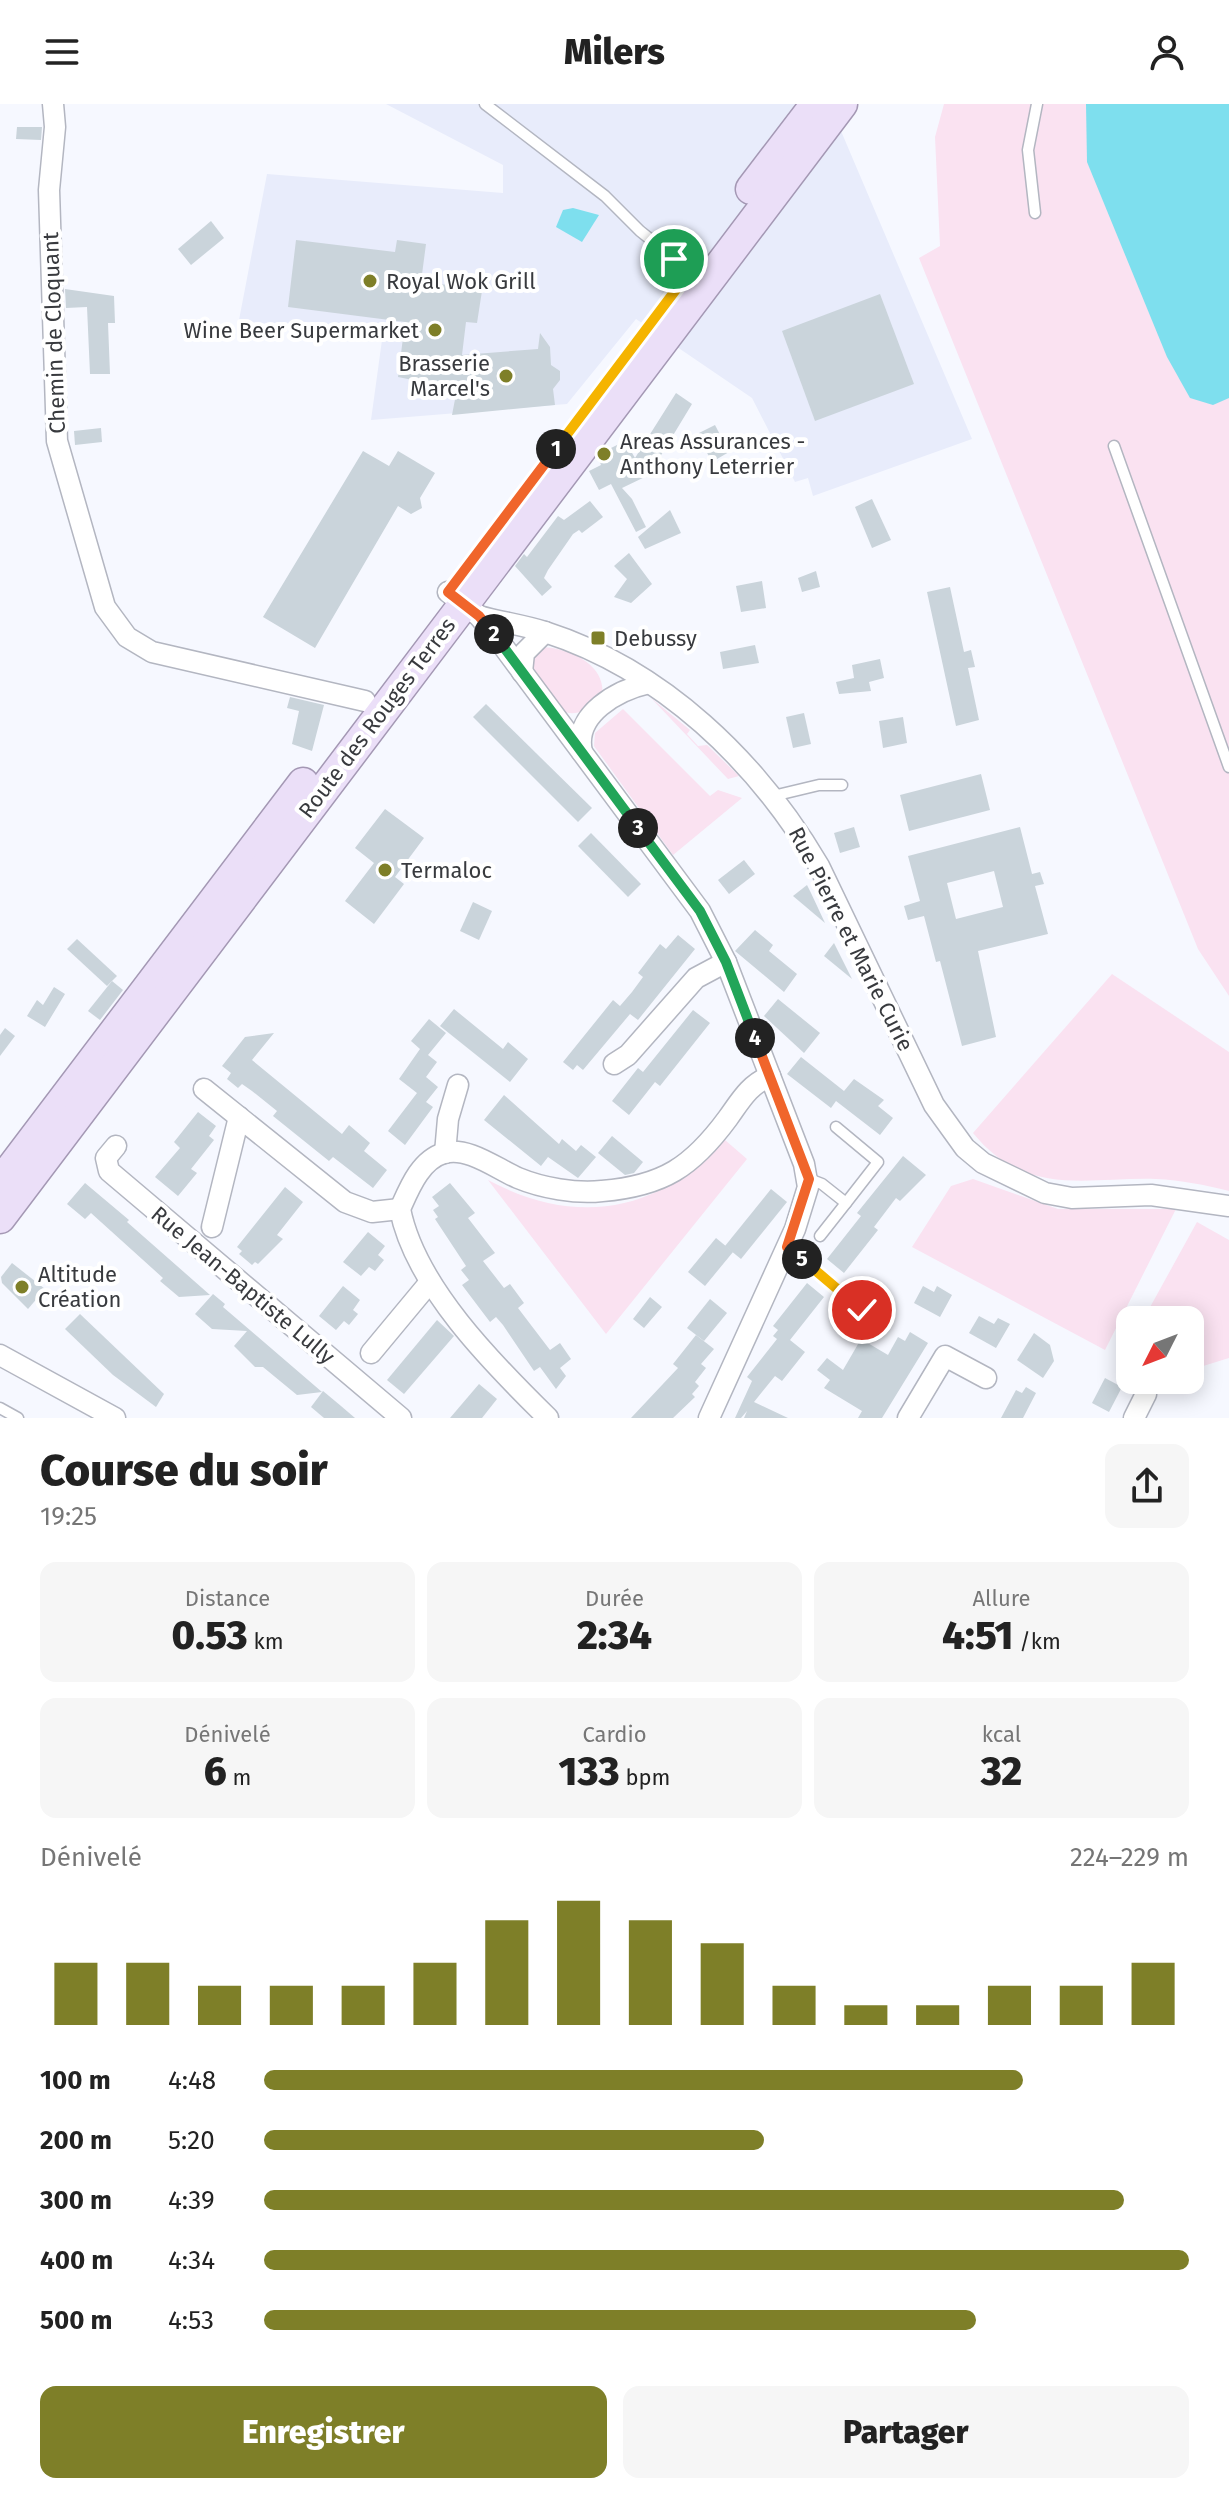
<!DOCTYPE html>
<html lang="fr">
<head>
<meta charset="utf-8">
<style>
  body { margin:0; font-family:"Fira Sans",sans-serif; background:#f6f6f6; color:#222; height:100vh; display:flex; flex-direction:column; font-size:30px; white-space:nowrap }
  * { box-sizing:border-box; margin:0 }
  p { font-size:26px; color:#767676 }
  .icon { flex:none; width:44px; height:44px; fill:none; stroke:currentColor; stroke-width:2; stroke-linecap:round; stroke-linejoin:round }
  .map { position:relative; height:1314px; overflow:hidden }
  .panel { display:flex; flex-direction:column; background:#fff; flex:1 }
  .panel>* { flex:none }
  .needle { width:52px; rotate:228deg }
  .tools { position:absolute; left:1116px; top:1202px; display:grid; gap:16px }
  .tools a { display:grid; place-items:center; width:88px; height:88px; border-radius:16px; background:#fff; box-shadow:0 4px 20px #0003; font-size:40px }
  .pin { position:absolute; display:grid; place-items:center; width:68px; height:68px; color:#fff; margin:-34px; border:4px solid #fff; border-radius:50%; box-shadow:0 2px 8px #0007 }
  .km { position:absolute; width:40px; height:40px; margin:-20px; border-radius:50%; background:#222; color:#fff; font-size:22px; line-height:40px; text-align:center }
  .round { display:grid; place-items:center; flex:none; width:84px; height:84px; border-radius:16px; background:#f6f6f6 }
  .overview { display:flex; align-items:center; justify-content:space-between; height:136px; padding:0 40px }
  h1 { font-size:44px; font-weight:800; line-height:60px }
  .figures { display:grid; grid-template-columns:repeat(3,1fr); gap:12px; height:136px; padding:8px 40px }
  .figures div { display:grid; align-content:center; border-radius:16px; background:#f6f6f6; text-align:center }
  .figures b { font-size:40px; font-weight:800 }
  .figures small { font-size:22px; font-weight:400 }
  .figures p { font-size:22px }
  .chart { height:224px; padding:16px 40px }
  .chart p { display:flex; justify-content:space-between }
  .chart svg { width:100%; height:144px; margin-top:8px; stroke:#7e7f28; stroke-width:6 }
  .button { display:flex; gap:16px; margin-top:auto; padding:16px 40px }
  .button a { flex:1; height:92px; border-radius:16px; background:#7e7f28; color:#fff; font-size:32px; font-weight:800; line-height:92px; text-align:center }
  .button a+a { background:#f6f6f6; color:#222 }
  ul { padding:0 40px; list-style:none; font-size:26px }
  li { display:grid; grid-template-columns:128px 96px 1fr; align-items:center; height:60px }
  li i { height:20px; border-radius:10px; background:#7e7f28 }
  header { display:flex; justify-content:space-between; align-items:center; height:104px; padding:0 40px; background:#fff; font-size:36px; font-weight:800 }
  .map>svg:first-child { display:block }
  .built { fill:#e8ecfb }
  .green { fill:#fae2f1 }
  .water { fill:#7edfee }
  .building { fill:#cad4db; fill-rule:evenodd }
  .lines { fill:none; stroke-linecap:round; stroke-linejoin:round }
  .service-casing { stroke:#b3b6c1; stroke-width:13 }
  .minor-casing { stroke:#b3b6c1; stroke-width:23 }
  .primary-casing { stroke:#a498b4; stroke-width:33 }
  .service { stroke:#fff; stroke-width:10 }
  .minor { stroke:#fff; stroke-width:20 }
  .primary { stroke:#ebdff8; stroke-width:30 }
  .split-1-casing { stroke:#fff; stroke-width:16 }
  .split-2-casing { stroke:#fff; stroke-width:16 }
  .split-3-casing { stroke:#fff; stroke-width:16 }
  .split-4-casing { stroke:#fff; stroke-width:16 }
  .split-5-casing { stroke:#fff; stroke-width:16 }
  .split-6-casing { stroke:#fff; stroke-width:16 }
  .split-1 { stroke:#f5b400; stroke-width:10 }
  .split-2 { stroke:#f0652b; stroke-width:10 }
  .split-3 { stroke:#22a559; stroke-width:10 }
  .split-4 { stroke:#22a559; stroke-width:10 }
  .split-5 { stroke:#f0652b; stroke-width:10 }
  .split-6 { stroke:#f5b400; stroke-width:10 }
  .poi-dot { fill:#7e7f28; stroke:#fff; stroke-width:3 }
  .labels { text-anchor:middle; dominant-baseline:central; stroke-width:8; stroke-linejoin:round; paint-order:stroke }
  .poi-label { font-size:22px; fill:#383a3e; stroke:#fff; text-anchor:start }
  .street-label { font-size:22px; fill:#383a3e; stroke:#fff }
</style>
</head>
<body>
<header><svg class="icon" aria-label="menu" viewBox="0 0 24 24"><path d="M4 6h16M4 12h16M4 18h16"/></svg>Milers<svg class="icon" aria-label="person" viewBox="0 0 24 24"><circle cx="12" cy="8" r="4"/><path d="M4 21q1-7 8-7t8 7"/></svg></header>
<div class="map">
<svg width="1229" height="1314" viewBox="0 0 1229 1314">
  <rect width="100%" height="100%" fill="#f6f8ff"/>
  <path class="built" d="M 386,0 L 823,0 L 841,27 L 972,335 L 813,392 L 808,374 L 795,378 L 752,294 L 636,215 L 567,300 L 371,316 L 382,236 L 239,216 L 267,70 L 503,89 L 503,61 Z"/>
  <g class="green">
    <path d="M 944,0 L 1229,0 L 1229,892 L 1198,845 L 919,154 L 940,142 L 935,33 Z"/>
    <path d="M 540,543 C 567,543 608,560 602,593 C 562,630 553,597 530,564 L 532,550 Z"/>
    <path d="M 651,594 L 690,626 L 687,630 L 698,642 L 707,641 L 739,672 L 728,675 Z"/>
    <path d="M 623,605 L 710,692 L 718,686 L 742,694 L 673,751 L 594,642 L 595,629 Z"/>
    <path d="M 1112,870 L 1229,948 L 1229,1087 C 1205,1081 1181,1076 1156,1075 C 1086,1073 1026,1094 973,1029 Z"/>
    <path d="M 725,1036 L 747,1055 L 606,1230 L 488,1076 C 576,1123 658,1109 725,1036 Z"/>
    <path d="M 973,1075 L 1058,1105 L 1176,1105 L 1105,1246 L 912,1143 L 951,1082 Z"/>
    <path d="M 1197,1118 L 1229,1136 L 1229,1254 L 1200,1263 L 1190,1257 L 1190,1216 L 1143,1216 Z"/>
  </g>
  <g class="water">
    <path d="M 1086,0 L 1229,0 L 1229,294 L 1213,301 L 1190,294 L 1167,253 L 1087,58 Z"/>
    <path d="M 573,104 L 599,111 L 582,138 L 556,123 L 563,106 Z"/>
  </g>
  <g class="building">
    <path d="M 17,23 L 42,23 L 41,36 L 16,35 Z"/>
    <path d="M 211,117 L 224,134 L 191,161 L 178,145 Z"/>
    <path d="M 296,136 L 395,148 L 397,136 L 426,140 L 421,178 L 449,181 L 450,169 L 484,174 L 477,219 L 466,218 L 462,251 L 538,245 L 540,229 L 550,243 L 551,261 L 560,267 L 560,276 L 553,285 L 555,301 L 452,311 L 457,285 L 398,273 L 405,218 L 288,203 Z"/>
    <path d="M 65,185 L 114,192 L 115,219 L 108,219 L 110,270 L 90,270 L 87,203 L 66,204 Z"/>
    <path d="M 880,190 L 914,280 L 815,317 L 782,227 Z"/>
    <path d="M 676,289 L 692,300 L 649,371 L 622,384 L 632,395 L 646,423 L 636,428 L 611,380 L 599,386 L 589,367 L 601,361 L 598,353 L 601,349 L 625,337 L 635,354 Z"/>
    <path d="M 715,321 L 729,348 L 712,358 L 697,330 Z"/>
    <path d="M 101,324 L 102,338 L 75,341 L 74,327 Z"/>
    <path d="M 363,347 L 389,362 L 398,347 L 435,369 L 420,394 L 422,404 L 411,410 L 398,402 L 315,544 L 263,513 Z"/>
    <path d="M 872,395 L 891,436 L 872,444 L 855,403 Z"/>
    <path d="M 590,397 L 603,413 L 582,429 L 579,426 L 573,430 L 548,466 L 544,474 L 552,483 L 542,492 L 515,462 L 524,450 L 527,453 L 558,412 L 564,416 Z"/>
    <path d="M 670,406 L 681,429 L 645,445 L 638,433 Z"/>
    <path d="M 629,449 L 652,480 L 631,499 L 614,493 L 627,475 L 614,462 Z"/>
    <path d="M 816,467 L 820,483 L 802,488 L 798,474 Z"/>
    <path d="M 762,477 L 766,504 L 741,508 L 736,482 Z"/>
    <path d="M 950,483 L 964,548 L 971,546 L 975,563 L 968,564 L 979,616 L 956,622 L 927,488 Z"/>
    <path d="M 755,541 L 759,559 L 723,565 L 720,548 Z"/>
    <path d="M 880,555 L 884,574 L 869,578 L 871,587 L 839,590 L 836,578 L 854,574 L 852,561 Z"/>
    <path d="M 290,593 L 324,601 L 312,647 L 292,640 L 299,607 L 287,604 Z"/>
    <path d="M 486,600 L 592,704 L 578,718 L 473,613 Z"/>
    <path d="M 804,609 L 811,640 L 793,644 L 786,613 Z"/>
    <path d="M 903,613 L 907,639 L 883,644 L 879,617 Z"/>
    <path d="M 981,670 L 990,706 L 909,727 L 900,691 Z"/>
    <path d="M 385,705 L 424,734 L 395,773 L 404,780 L 374,820 L 345,797 L 374,759 L 355,744 Z"/>
    <path d="M 854,723 L 860,743 L 840,749 L 834,729 Z"/>
    <path d="M 1020,723 L 1032,770 L 1040,768 L 1044,780 L 1035,782 L 1048,830 L 978,847 L 996,933 L 962,942 L 940,857 L 936,858 L 924,812 L 908,816 L 904,802 L 920,797 L 908,752 ZM 994,767 L 1003,803 L 956,815 L 947,779 Z"/>
    <path d="M 591,729 L 641,780 L 628,793 L 578,742 Z"/>
    <path d="M 744,756 L 755,770 L 729,790 L 718,776 Z"/>
    <path d="M 807,781 L 811,789 L 825,819 L 793,792 Z"/>
    <path d="M 473,798 L 492,807 L 479,836 L 460,827 Z"/>
    <path d="M 755,826 L 773,841 L 769,847 L 797,870 L 784,888 L 735,847 Z"/>
    <path d="M 678,831 L 695,845 L 638,916 L 630,910 L 583,966 L 577,961 L 573,966 L 563,958 L 613,896 L 620,902 L 632,888 L 643,873 L 638,869 L 660,840 L 666,845 Z"/>
    <path d="M 77,835 L 117,872 L 107,882 L 67,845 Z"/>
    <path d="M 834,839 L 852,875 L 824,852 Z"/>
    <path d="M 112,877 L 123,886 L 100,916 L 88,907 Z"/>
    <path d="M 54,883 L 65,890 L 45,923 L 27,912 L 37,896 L 43,901 Z"/>
    <path d="M 778,895 L 820,929 L 804,949 L 764,912 Z"/>
    <path d="M 454,905 L 503,945 L 508,938 L 528,955 L 510,978 L 440,922 Z"/>
    <path d="M 693,906 L 710,919 L 660,982 L 655,978 L 629,1011 L 612,997 L 638,964 L 643,968 Z"/>
    <path d="M 429,915 L 446,929 L 428,951 L 437,958 L 426,973 L 438,983 L 426,998 L 433,1003 L 405,1041 L 388,1027 L 417,989 L 399,975 L 420,945 L 411,937 Z"/>
    <path d="M 5,924 L 15,932 L 0,952 L 0,931 Z"/>
    <path d="M 274,929 L 252,956 L 342,1030 L 349,1021 L 370,1039 L 364,1047 L 387,1066 L 373,1084 L 333,1053 L 329,1057 L 273,1012 L 277,1007 L 252,987 L 242,980 L 238,984 L 227,975 L 231,969 L 222,962 L 245,933 Z"/>
    <path d="M 801,953 L 844,987 L 854,975 L 884,996 L 878,1002 L 893,1014 L 880,1031 L 836,997 L 831,1004 L 787,970 Z"/>
    <path d="M 504,991 L 559,1040 L 562,1035 L 576,1047 L 581,1041 L 596,1053 L 578,1074 L 548,1053 L 541,1062 L 484,1016 Z"/>
    <path d="M 198,1008 L 216,1022 L 209,1032 L 214,1036 L 191,1065 L 197,1069 L 178,1092 L 155,1073 L 180,1044 L 174,1038 Z"/>
    <path d="M 612,1032 L 643,1058 L 634,1069 L 625,1071 L 598,1049 Z"/>
    <path d="M 903,1052 L 926,1071 L 900,1097 L 896,1094 L 874,1123 L 878,1126 L 844,1169 L 827,1155 L 861,1112 L 857,1109 Z"/>
    <path d="M 85,1079 L 129,1116 L 127,1118 L 210,1191 L 179,1193 L 160,1177 L 163,1174 L 91,1109 L 85,1115 L 67,1100 Z"/>
    <path d="M 450,1079 L 475,1109 L 468,1114 L 495,1149 L 483,1157 L 504,1184 L 510,1180 L 524,1199 L 518,1204 L 550,1246 L 560,1239 L 571,1255 L 560,1264 L 566,1272 L 556,1285 L 540,1263 L 534,1267 L 503,1221 L 496,1213 L 490,1218 L 462,1181 L 469,1176 L 461,1166 L 466,1162 L 435,1115 L 438,1113 L 433,1106 L 439,1102 L 432,1093 Z"/>
    <path d="M 285,1083 L 303,1098 L 277,1131 L 283,1135 L 258,1160 L 255,1158 L 252,1161 L 239,1150 L 242,1147 L 237,1143 Z"/>
    <path d="M 771,1085 L 787,1098 L 741,1155 L 725,1142 Z"/>
    <path d="M 368,1128 L 385,1142 L 378,1151 L 384,1156 L 375,1167 L 369,1163 L 361,1172 L 343,1158 Z"/>
    <path d="M 716,1134 L 733,1148 L 705,1182 L 688,1168 Z"/>
    <path d="M 12,1159 L 45,1185 L 28,1205 L 2,1179 L 1,1173 Z"/>
    <path d="M 807,1179 L 824,1193 L 790,1236 L 805,1248 L 782,1277 L 775,1272 L 754,1298 L 788,1314 L 744,1314 L 747,1307 L 741,1314 L 735,1314 L 752,1277 L 747,1273 L 777,1235 L 773,1232 L 778,1226 L 773,1222 Z"/>
    <path d="M 343,1182 L 360,1196 L 353,1206 L 358,1210 L 349,1221 L 344,1217 L 336,1226 L 319,1212 Z"/>
    <path d="M 923,1182 L 934,1188 L 937,1182 L 952,1191 L 940,1213 L 914,1199 Z"/>
    <path d="M 213,1190 L 225,1200 L 223,1203 L 322,1288 L 297,1291 L 263,1263 L 255,1263 L 234,1242 L 247,1227 L 212,1225 L 195,1210 Z"/>
    <path d="M 650,1193 L 662,1203 L 644,1224 L 633,1215 Z"/>
    <path d="M 710,1195 L 727,1209 L 704,1237 L 687,1224 Z"/>
    <path d="M 80,1210 L 164,1290 L 156,1303 L 113,1271 L 65,1225 Z"/>
    <path d="M 979,1212 L 994,1220 L 998,1214 L 1010,1220 L 996,1244 L 969,1229 Z"/>
    <path d="M 437,1216 L 454,1232 L 404,1290 L 387,1276 Z"/>
    <path d="M 910,1228 L 928,1239 L 882,1314 L 858,1314 L 862,1307 L 824,1284 L 830,1276 L 817,1266 L 827,1254 L 843,1266 L 861,1235 L 888,1251 L 898,1233 L 905,1237 Z"/>
    <path d="M 1034,1229 L 1050,1241 L 1054,1257 L 1043,1274 L 1017,1256 Z"/>
    <path d="M 696,1231 L 714,1245 L 701,1260 L 706,1264 L 695,1278 L 699,1282 L 692,1290 L 695,1293 L 673,1314 L 631,1314 L 678,1264 L 673,1260 Z"/>
    <path d="M 1105,1274 L 1122,1283 L 1109,1308 L 1092,1299 Z"/>
    <path d="M 479,1280 L 497,1295 L 482,1314 L 450,1314 Z"/>
    <path d="M 1026,1283 L 1036,1289 L 1023,1314 L 1001,1314 L 1016,1286 L 1022,1289 Z"/>
    <path d="M 323,1287 L 341,1302 L 355,1314 L 324,1314 L 311,1303 Z"/>
  </g>
  <g class="lines">
    <g class="service-casing">
      <g id="service">
        <path d="M 485,0 L 605,92 L 640,127 L 690,167"/>
        <path d="M 1035,109 L 1028,46 L 1037,0"/>
        <path d="M 1114,342 L 1229,663"/>
        <path d="M 773,692 L 819,681 L 842,681"/>
        <path d="M 836,1023 L 878,1058 L 846,1099"/>
        <path d="M 809,1075 L 822,1080 L 846,1099 L 820,1132"/>
        <path d="M 787,1143 L 862,1206"/>
        <path d="M 0,1304 L 18,1314"/>
      </g>
    </g>
    <g class="minor-casing">
      <g id="minor">
        <path d="M 53,0 L 55,23 L 49,86 L 57,337 L 105,503 L 127,533 L 152,548 L 365,597"/>
        <path d="M 448,488 L 479,512 L 503,542 L 700,807 L 726,858 L 804,1060 L 808,1083 L 795,1125 L 709,1314"/>
        <path d="M 479,512 C 500,518 523,521 545,528 C 663,566 757,657 819,762 L 934,1001 L 965,1044 L 983,1059 L 1045,1089 L 1072,1094 L 1151,1091 L 1229,1102"/>
        <path d="M 522,568 L 524,549 L 545,528"/>
        <path d="M 582,648 C 573,610 618,586 649,579"/>
        <path d="M 614,960 L 628,951 L 696,874 L 726,858"/>
        <path d="M 204,985 L 345,1098 L 372,1108 L 400,1105"/>
        <path d="M 116,1042 L 106,1054 L 109,1067 L 401,1314"/>
        <path d="M 445,1049 L 448,1015 L 458,981"/>
        <path d="M 212,1123 L 239,1013"/>
        <path d="M 371,1249 L 430,1178"/>
        <path d="M 0,1251 L 115,1314"/>
        <path d="M 548,1314 C 493,1260 415,1182 400,1105 C 409,1085 420,1056 444,1049 C 468,1042 497,1065 518,1074 C 542,1084 576,1090 602,1087 C 663,1082 692,1063 728,1014 C 741,996 749,981 770,972"/>
        <path d="M 908,1314 L 945,1252 L 986,1274"/>
        <path d="M 1134,1314 L 1146,1290"/>
      </g>
    </g>
    <g class="primary-casing">
      <g id="primary">
        <path d="M 751,85 L 816,0"/>
        <path d="M 0,1079 L 303,679"/>
        <path d="M 0,1114 L 842,0"/>
      </g>
    </g>
    <use href="#service" class="service"/>
    <use href="#minor" class="minor"/>
    <use href="#primary" class="primary"/>
  </g>
  <g class="lines">
    <g class="split-1-casing">
      <path id="split-1" d="M 556,345 L 690,167 L 674,155"/>
    </g>
    <g class="split-2-casing">
      <path id="split-2" d="M 494,530 L 479,512 L 448,488 L 556,345"/>
    </g>
    <g class="split-3-casing">
      <path id="split-3" d="M 494,530 L 638,724"/>
    </g>
    <g class="split-4-casing">
      <path id="split-4" d="M 638,724 L 700,807 L 726,858 L 755,934"/>
    </g>
    <g class="split-5-casing">
      <path id="split-5" d="M 755,934 L 809,1075 L 787,1143 L 802,1155"/>
    </g>
    <g class="split-6-casing">
      <path id="split-6" d="M 802,1155 L 862,1206"/>
    </g>
    <use href="#split-1" class="split-1"/>
    <use href="#split-2" class="split-2"/>
    <use href="#split-3" class="split-3"/>
    <use href="#split-4" class="split-4"/>
    <use href="#split-5" class="split-5"/>
    <use href="#split-6" class="split-6"/>
  </g>
  <g class="poi-dot">
    <circle cx="370" cy="177" r="8"/>
    <circle cx="435" cy="226" r="8"/>
    <circle cx="506" cy="272" r="8"/>
    <circle cx="604" cy="350" r="8"/>
    <rect x="590" y="526" width="16" height="16" rx="4"/>
    <circle cx="385" cy="766" r="8"/>
    <circle cx="22" cy="1183" r="8"/>
  </g>
  <g class="labels">
    <g class="poi-label">
      <text x="386" y="177">Royal Wok Grill</text>
      <text x="419" y="226" text-anchor="end">Wine Beer Supermarket</text>
      <text x="490" y="259" text-anchor="end">Brasserie<tspan x="490" dy="25">Marcel's</tspan></text>
      <text x="620" y="337">Areas Assurances -<tspan x="620" dy="25">Anthony Leterrier</tspan></text>
      <text x="614" y="534">Debussy</text>
      <text x="401" y="766">Termaloc</text>
      <text x="38" y="1170">Altitude<tspan x="38" dy="25">Création</tspan></text>
    </g>
    <g class="street-label">
      <text transform="translate(54 229) rotate(-92)">Chemin de Cloquant</text>
      <text transform="translate(377 614) rotate(-53)">Route des Rouges Terres</text>
      <text transform="translate(851 835) rotate(63)">Rue Pierre et Marie Curie</text>
      <text transform="translate(243 1181) rotate(40)">Rue Jean-Baptiste Lully</text>
    </g>
  </g>
</svg>
<div class="tools">
<a><svg class="needle" viewBox="-14 -14 28 28"><path d="M0-13l5 13h-10z" fill="#e53935"/><path d="M0 13l5-13h-10z" fill="#767676"/></svg></a>
</div>
<div class="pin" style="left:674px;top:155px;background:#1e9e55"><svg class="icon" aria-label="arrive" viewBox="0 0 24 24"><path d="M6 21V4h12l-3 4 3 4H6"/></svg></div>
<div class="pin" style="left:862px;top:1206px;background:#d93025"><svg class="icon" aria-label="check" viewBox="0 0 24 24"><path d="M5 12l5 5 9-10"/></svg></div>
<b class="km" style="left:556px;top:345px">1</b>
<b class="km" style="left:494px;top:530px">2</b>
<b class="km" style="left:638px;top:724px">3</b>
<b class="km" style="left:755px;top:934px">4</b>
<b class="km" style="left:802px;top:1155px">5</b>
</div>
<section class="panel">
<div class="overview"><div><h1>Course du soir</h1><p>19:25</p></div><a class="round"><svg class="icon" aria-label="share" viewBox="0 0 24 24"><path d="M12 15V3M7 8l5-5 5 5M5 13v7h14v-7"/></svg></a></div>
<div class="figures">
<div><p>Distance</p><b>0.53<small> km</small></b></div>
<div><p>Durée</p><b>2:34</b></div>
<div><p>Allure</p><b>4:51<small> /km</small></b></div>
</div>
<div class="figures">
<div><p>Dénivelé</p><b>6<small> m</small></b></div>
<div><p>Cardio</p><b>133<small> bpm</small></b></div>
<div><p>kcal</p><b>32</b></div>
</div>
<div class="chart"><p><span>Dénivelé</span>224–229 m</p>
<svg viewBox="0 0 160 44" preserveAspectRatio="none"><path d="M5 44V25M15 44V25M25 44V32M35 44V32M45 44V32M55 44V25M65 44V12M75 44V6M85 44V12M95 44V19M105 44V32M115 44V38M125 44V38M135 44V32M145 44V32M155 44V25"/></svg>
</div>
<ul>
<li><b>100 m</b>4:48<i style="width:82%"></i></li>
<li><b>200 m</b>5:20<i style="width:54%"></i></li>
<li><b>300 m</b>4:39<i style="width:93%"></i></li>
<li><b>400 m</b>4:34<i style="width:100%"></i></li>
<li><b>500 m</b>4:53<i style="width:77%"></i></li>
</ul>
<div class="button"><a>Enregistrer</a><a>Partager</a></div>
</section>
</body>
</html>
